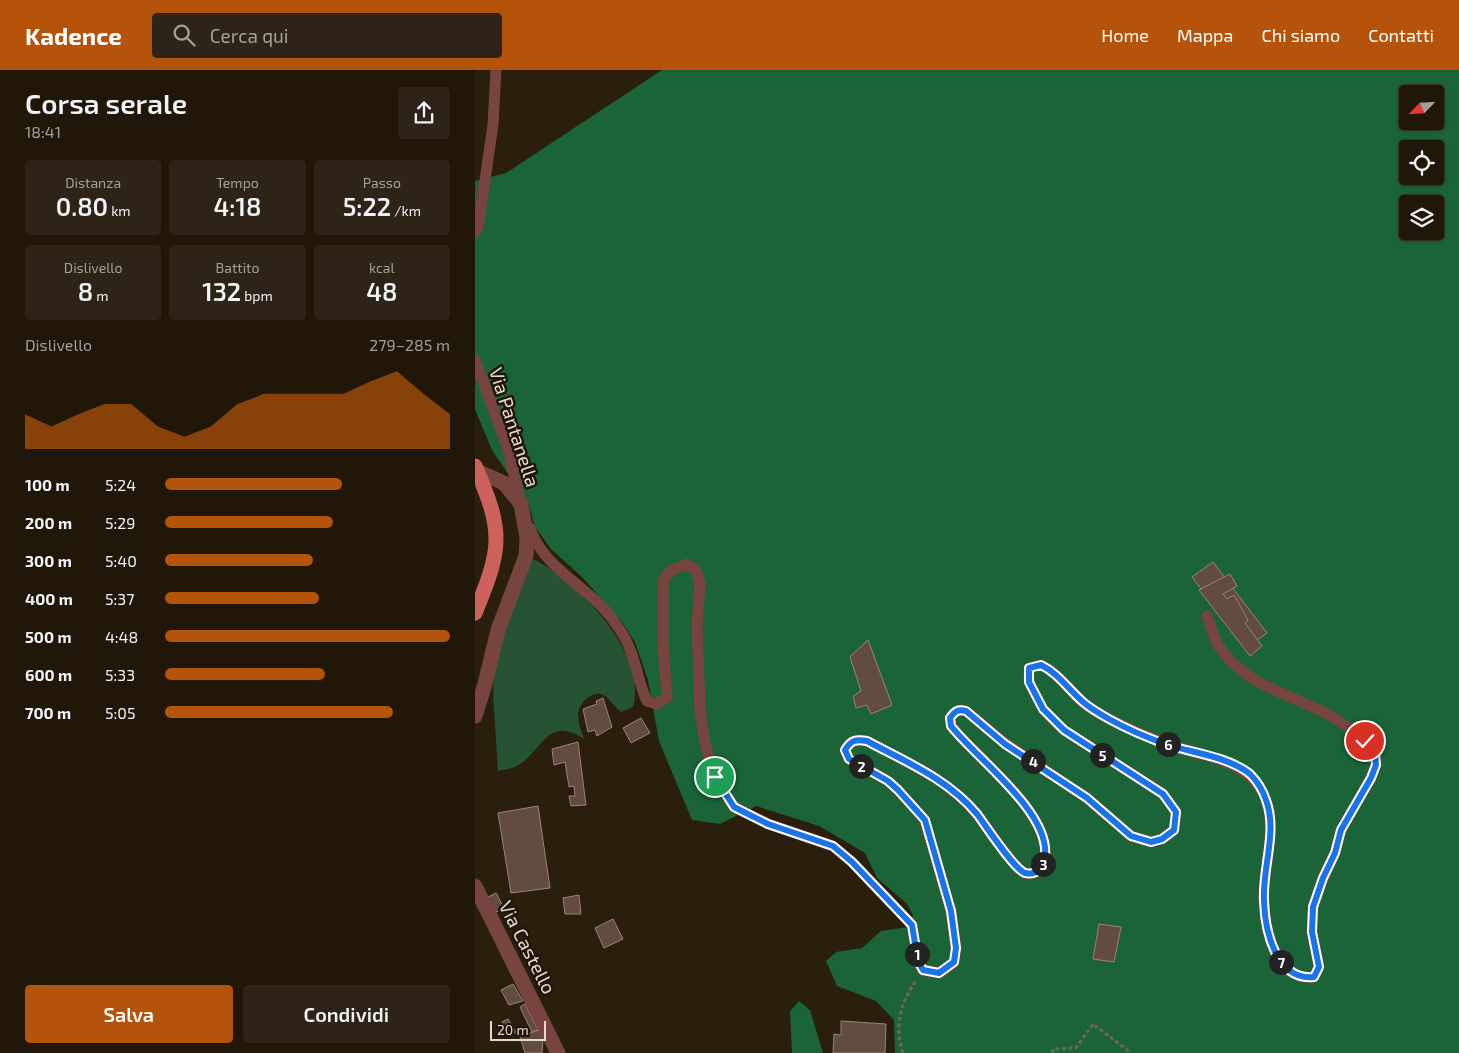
<!DOCTYPE html>
<html lang="it">
<head>
<meta charset="utf-8">
<style>
  body { margin:0; font-family:"Exo 2",sans-serif; background:#2d2417; color:#f1f3f6; height:100vh; display:flex; flex-direction:column; font-size:19px; white-space:nowrap }
  * { box-sizing:border-box; margin:0 }
  p { font-size:16px; color:#a29f9c }
  .icon { flex:none; width:28px; height:28px; fill:none; stroke:currentColor; stroke-width:2; stroke-linecap:round; stroke-linejoin:round }
  .map { position:relative; flex:1; overflow:hidden }
  .drawer { display:flex; flex-direction:column; background:#201709; width:475px }
  .drawer>* { flex:none }
  .needle { width:32px; rotate:245deg }
  .tools { position:absolute; left:924px; top:15px; display:grid; gap:10px }
  .tools a { display:grid; place-items:center; width:45px; height:45px; border-radius:5px; background:#201709; box-shadow:0 1px 4px #0004,0 0 0 1px #3d362a; font-size:25px }
  .scale { position:absolute; left:15px; bottom:12px; width:56px; box-sizing:border-box; padding-left:5px; border:2px solid #e2dace; border-top:0; font-size:14px; line-height:18px; white-space:nowrap; color:#e2dace; -webkit-text-stroke:4px #211504; paint-order:stroke }
  .pin { position:absolute; display:grid; place-items:center; width:42px; height:42px; color:#fff; margin:-21px; border:2px solid #fff; border-radius:50%; box-shadow:0 1px 5px #0007 }
  .km { position:absolute; width:25px; height:25px; margin:-12px; border-radius:50%; background:#222; color:#fff; font-size:14px; line-height:25px; text-align:center }
  .round { display:grid; place-items:center; flex:none; width:52px; height:52px; border-radius:5px; background:#2d2417 }
  .head { display:flex; align-items:center; justify-content:space-between; height:85px; padding:0 25px }
  h1 { font-size:28px; font-weight:600; line-height:38px }
  .figures { display:grid; grid-template-columns:repeat(3,1fr); gap:8px; height:85px; padding:5px 25px }
  .figures div { display:grid; align-content:center; border-radius:5px; background:#2d2417; text-align:center }
  .figures b { font-size:25px; font-weight:600 }
  .figures small { font-size:14px; font-weight:400 }
  .figures p { font-size:14px }
  .chart { height:140px; padding:10px 25px }
  .chart p { display:flex; justify-content:space-between }
  .chart svg { width:100%; height:90px; margin-top:5px; fill:#b45309; opacity:.7 }
  .cta { display:flex; gap:10px; margin-top:auto; padding:10px 25px }
  .cta a { flex:1; height:58px; border-radius:5px; background:#b45309; color:#fff; font-size:20px; font-weight:600; line-height:58px; text-align:center }
  .cta a+a { background:#2d2417; color:#f1f3f6 }
  ul { padding:0 25px; list-style:none; font-size:16px }
  li { display:grid; grid-template-columns:80px 60px 1fr; align-items:center; height:38px }
  li i { height:12px; border-radius:6px; background:#b45309 }
  header { display:flex; align-items:center; gap:30px; box-sizing:border-box; height:70px; padding:0 25px; background:#b45309; color:#fff }
  header strong { font-size:24px }
  nav { display:flex; gap:28px; margin-inline-start:auto; font-size:18px }
  .search { width:350px; height:45px; background:#2d2417; display:flex; align-items:center; gap:12px; box-sizing:border-box; padding:0 18px; border-radius:5px; color:#a29f9c; font-size:19px }
  main { display:flex; flex:1; min-height:0 }
  .map>svg:first-child { display:block }
  .green { fill:#255334 }
  .forest { fill:#1a6438; fill-rule:evenodd }
  .building { fill:#624b40; stroke:#9d8378 }
  .lines { fill:none; stroke-linecap:round; stroke-linejoin:round }
  .path { stroke:#6f6555; stroke-width:3; stroke-dasharray:4 2.5; stroke-linecap:butt }
  .lane { stroke:#784440; stroke-width:11 }
  .street { stroke:#784440; stroke-width:15 }
  .primary { stroke:#cd625d; stroke-width:15 }
  .route-casing { stroke:#fff; stroke-width:10 }
  .route { stroke:#1a73e8; stroke-width:6 }
  .labels { text-anchor:middle; dominant-baseline:central; stroke-width:5; stroke-linejoin:round; paint-order:stroke }
  .street-label { font-size:19px; fill:#e2dace; stroke:#211504 }
</style>
</head>
<body>
<header>
<strong>Kadence</strong>
<div class="search"><svg class="icon" aria-label="search" viewBox="0 0 24 24"><circle cx="10" cy="10" r="6"/><path d="M15 15l6 6"/></svg>Cerca qui</div>
<nav><a>Home</a><a>Mappa</a><a>Chi siamo</a><a>Contatti</a></nav>
</header>
<main>
<section class="drawer">
<div class="head"><div><h1>Corsa serale</h1><p>18:41</p></div><a class="round"><svg class="icon" aria-label="share" viewBox="0 0 24 24"><path d="M12 15V3M7 8l5-5 5 5M5 13v7h14v-7"/></svg></a></div>
<div class="figures">
<div><p>Distanza</p><b>0.80<small> km</small></b></div>
<div><p>Tempo</p><b>4:18</b></div>
<div><p>Passo</p><b>5:22<small> /km</small></b></div>
</div>
<div class="figures">
<div><p>Dislivello</p><b>8<small> m</small></b></div>
<div><p>Battito</p><b>132<small> bpm</small></b></div>
<div><p>kcal</p><b>48</b></div>
</div>
<div class="chart"><p><span>Dislivello</span>279–285 m</p>
<svg viewBox="0 0 160 44" preserveAspectRatio="none"><path d="M0 44V27L10 33L20 27L30 22L40 22L50 33L60 38L70 33L80 22L90 17L100 17L110 17L120 17L130 11L140 6L150 17L160 27V44z"/></svg>
</div>
<ul>
<li><b>100 m</b>5:24<i style="width:62%"></i></li>
<li><b>200 m</b>5:29<i style="width:59%"></i></li>
<li><b>300 m</b>5:40<i style="width:52%"></i></li>
<li><b>400 m</b>5:37<i style="width:54%"></i></li>
<li><b>500 m</b>4:48<i style="width:100%"></i></li>
<li><b>600 m</b>5:33<i style="width:56%"></i></li>
<li><b>700 m</b>5:05<i style="width:80%"></i></li>
</ul>
<div class="cta"><a>Salva</a><a>Condividi</a></div>
</section>
<div class="map">
<svg width="984" height="983" viewBox="0 0 984 983">
  <rect width="100%" height="100%" fill="#2a1f0c"/>
  <path class="green" d="M 60,490 C 104,513 173,583 158,637 L 146,642 C 139,637 134,626 126,624 C 120,623 115,626 111,629 C 98,642 104,654 109,669 C 71,644 68,682 42,696 C 37,699 29,699 23,701 L 18,625 L 20,582 L 56,491 Z"/>
  <g class="forest">
    <path d="M 187,0 L 984,0 L 984,983 L 420,983 L 419,950 L 401,931 L 362,916 L 351,891 L 361,882 L 387,878 L 406,861 L 433,857 L 438,845 L 432,834 L 402,808 L 390,783 L 344,756 L 281,736 L 245,754 L 217,750 L 184,671 L 173,610 L 160,572 L 147,552 L 108,508 L 76,479 L 60,457 L 54,435 L 17,380 L 0,339 L 0,111 L 31,103 ZM 932,24 L 960,24 L 960,51 L 932,51 ZM 932,79 L 960,79 L 960,106 L 932,106 ZM 932,134 L 960,134 L 960,161 L 932,161 Z"/>
    <path d="M 324,931 L 335,940 L 348,983 L 317,983 L 315,941 Z"/>
  </g>
  <g class="building">
    <path d="M 738,492 L 792,563 L 770,578 L 717,507 Z"/>
    <path d="M 755,504 L 762,516 L 748,524 L 752,529 L 759,525 L 773,550 L 770,553 L 787,576 L 775,586 L 724,520 Z"/>
    <path d="M 393,570 L 417,635 L 396,644 L 392,635 L 381,638 L 378,626 L 386,621 L 375,587 Z"/>
    <path d="M 128,628 L 137,657 L 122,666 L 120,660 L 113,662 L 108,639 L 122,634 L 121,631 Z"/>
    <path d="M 166,648 L 175,663 L 156,673 L 148,658 Z"/>
    <path d="M 103,672 L 111,735 L 96,736 L 94,726 L 100,726 L 99,716 L 94,717 L 90,692 L 79,695 L 77,679 Z"/>
    <path d="M 63,736 L 75,818 L 36,823 L 23,743 Z"/>
    <path d="M 21,823 L 29,838 L 16,845 L 9,829 Z"/>
    <path d="M 104,825 L 106,844 L 90,844 L 88,828 Z"/>
    <path d="M 138,849 L 148,869 L 129,878 L 120,858 Z"/>
    <path d="M 624,854 L 646,857 L 639,892 L 618,889 Z"/>
    <path d="M 38,914 L 48,931 L 34,935 L 26,920 Z"/>
    <path d="M 50,934 L 63,960 L 57,962 L 45,937 Z"/>
    <path d="M 33,949 L 41,962 L 35,965 L 27,952 Z"/>
    <path d="M 366,951 L 411,954 L 410,983 L 358,983 L 359,964 L 366,965 Z"/>
    <path d="M 63,960 L 68,967 L 67,983 L 50,983 L 45,967 Z"/>
  </g>
  <g class="lines">
    <g class="path">
      <path d="M 428,983 C 419,957 425,933 441,911"/>
      <path d="M 578,983 L 578,979 L 601,978 L 618,954 L 656,983"/>
    </g>
    <g class="lane">
      <path d="M 0,162 L 3,158 L 18,55 L 21,0"/>
      <path d="M 0,290 L 32,376 L 46,434"/>
      <path d="M 55,458 C 69,500 114,516 138,550 C 144,558 151,568 154,577 C 162,594 163,613 172,631 L 182,634 L 192,627 L 188,575 L 188,511 L 195,501 L 212,494 L 221,500 L 225,513 L 222,555 L 225,640 L 230,674 L 240,707 L 259,737 L 293,754 L 358,776 L 377,792 L 437,855 L 443,891 L 448,900 C 461,905 469,902 479,892 L 481,878 L 476,841 L 449,749 L 423,720 L 413,711 L 374,689 L 370,680 C 376,670 381,669 392,671 C 431,692 473,709 502,744 C 511,756 539,799 550,803 C 554,805 561,803 564,800 C 568,797 569,791 570,786 C 575,742 501,687 476,656 L 475,648 C 480,641 483,639 491,641 L 530,673 L 612,728 L 656,766 L 676,772 L 687,769 L 699,760 L 701,742 L 688,724 L 589,660 L 578,650 L 568,639 L 554,612 L 554,598 L 566,595 C 583,603 594,620 608,633 C 616,639 625,644 634,649 C 652,658 671,666 689,673 C 726,687 775,688 791,730 C 803,762 787,798 789,831 C 790,861 801,911 839,907 L 844,897 L 837,862 L 838,837 L 848,808 L 860,783 L 866,760 L 896,708 L 901,695 L 900,683 C 884,665 865,649 842,639 C 807,622 765,611 743,575 C 738,566 736,555 732,546"/>
    </g>
    <g class="street">
      <path d="M 0,646 L 10,614 L 23,560 L 51,486 L 52,468 L 46,434 L 29,413 L 2,401"/>
      <path d="M 0,816 L 83,983"/>
    </g>
    <path class="primary" d="M 0,396 C 29,462 27,478 0,543"/>
  </g>
  <g class="lines">
    <g class="route-casing">
      <path id="route" d="M 240,707 L 259,737 L 293,754 L 358,776 L 377,792 L 437,855 L 443,891 L 448,900 L 464,903 L 479,892 L 481,878 L 476,841 L 450,750 L 423,720 L 413,711 L 374,689 L 370,680 C 376,670 381,669 392,671 C 431,692 473,709 502,744 C 511,756 539,799 550,803 C 554,804 557,804 561,802 C 567,799 569,793 570,786 C 575,742 501,688 476,656 L 475,648 C 480,641 483,639 491,641 L 530,674 L 612,728 L 656,766 L 676,772 L 687,769 L 699,760 L 701,742 L 688,724 L 589,660 L 568,639 L 554,612 L 554,598 L 566,595 C 583,603 594,620 608,632 C 616,639 625,644 634,649 C 652,659 673,668 693,675 C 719,683 754,687 775,704 C 782,711 788,721 791,730 C 803,762 787,798 789,831 C 790,861 801,911 839,907 L 844,897 L 837,862 L 838,837 L 848,808 L 860,783 L 866,760 L 896,708 L 901,695 L 900,683 L 890,671"/>
    </g>
    <use href="#route" class="route"/>
  </g>
  <g class="labels">
    <g class="street-label">
      <text transform="translate(40 357) rotate(72)">Via Pantanella</text>
      <text transform="translate(53 877) rotate(63)">Via Castello</text>
    </g>
  </g>
</svg>
<div class="tools">
<a><svg class="needle" viewBox="-14 -14 28 28"><path d="M0-13l5 13h-10z" fill="#e53935"/><path d="M0 13l5-13h-10z" fill="#a29f9c"/></svg></a>
<a><svg class="icon" aria-label="locate" viewBox="0 0 24 24"><circle cx="12" cy="12" r="6"/><path d="M12 2v4M12 18v4M2 12h4M18 12h4"/></svg></a>
<a><svg class="icon" aria-label="layers" viewBox="0 0 24 24"><path d="M12 4l9 5-9 5-9-5zM3 14l9 5 9-5"/></svg></a>
</div>
<div class="scale">20 m</div>
<div class="pin" style="left:240px;top:707px;background:#1e9e55"><svg class="icon" aria-label="arrive" viewBox="0 0 24 24"><path d="M6 21V4h12l-3 4 3 4H6"/></svg></div>
<div class="pin" style="left:890px;top:671px;background:#d93025"><svg class="icon" aria-label="check" viewBox="0 0 24 24"><path d="M5 12l5 5 9-10"/></svg></div>
<b class="km" style="left:442px;top:884px">1</b>
<b class="km" style="left:386px;top:696px">2</b>
<b class="km" style="left:568px;top:794px">3</b>
<b class="km" style="left:558px;top:691px">4</b>
<b class="km" style="left:627px;top:685px">5</b>
<b class="km" style="left:693px;top:674px">6</b>
<b class="km" style="left:806px;top:892px">7</b>
</div>
</main>
</body>
</html>
